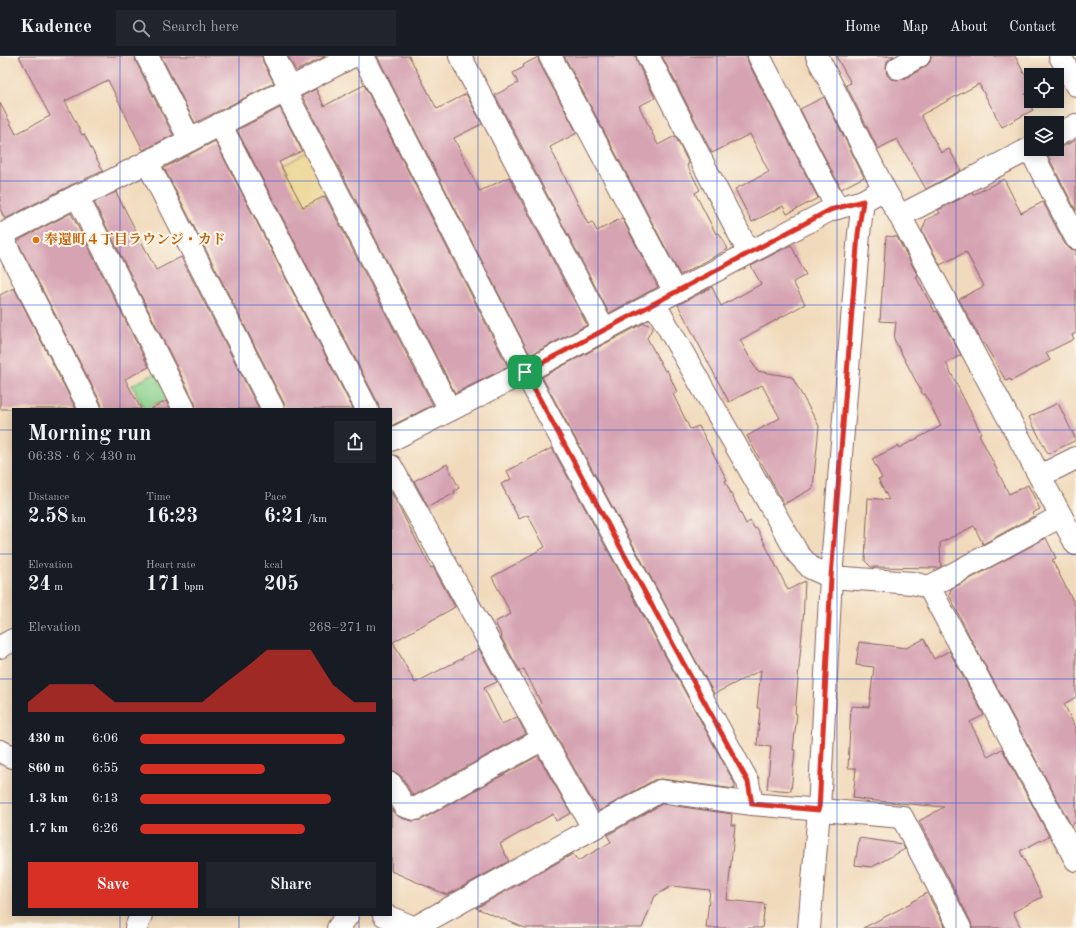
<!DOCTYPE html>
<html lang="en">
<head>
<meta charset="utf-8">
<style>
  body { margin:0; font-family:"Old Standard TT","Noto Serif JP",serif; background:#20242c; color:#f1f3f6; height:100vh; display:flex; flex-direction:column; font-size:15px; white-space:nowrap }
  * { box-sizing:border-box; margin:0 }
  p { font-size:13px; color:#9ea1a6 }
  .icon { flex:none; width:22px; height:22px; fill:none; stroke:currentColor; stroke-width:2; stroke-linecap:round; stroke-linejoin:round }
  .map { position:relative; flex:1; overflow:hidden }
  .drawer { position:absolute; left:12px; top:352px; width:380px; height:508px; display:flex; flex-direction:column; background:#171b24; border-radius:0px; box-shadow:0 2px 10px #0003 }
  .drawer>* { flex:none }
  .fabs { position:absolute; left:1024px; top:12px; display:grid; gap:8px }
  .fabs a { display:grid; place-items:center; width:40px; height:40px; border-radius:0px; background:#171b24; box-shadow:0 2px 10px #0003; font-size:20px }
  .pin { position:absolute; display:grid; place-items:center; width:34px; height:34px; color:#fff; margin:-17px; border-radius:8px; box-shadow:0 2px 6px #0006 }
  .round { display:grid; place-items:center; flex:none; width:42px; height:42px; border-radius:0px; background:#20242c }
  .overview { display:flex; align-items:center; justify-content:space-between; height:68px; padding:0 16px }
  h1 { font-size:22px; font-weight:600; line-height:30px }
  .metrics { display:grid; grid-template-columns:repeat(3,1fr); gap:6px; height:68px; padding:4px 16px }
  .metrics div { display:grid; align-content:center }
  .metrics b { font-size:20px; font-weight:600 }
  .metrics small { font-size:11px; font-weight:400 }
  .metrics p { font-size:11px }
  .chart { height:112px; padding:8px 16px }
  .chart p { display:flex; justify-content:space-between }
  .chart svg { width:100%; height:72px; margin-top:4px; fill:#d93025; opacity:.7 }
  .primary-button { display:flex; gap:8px; margin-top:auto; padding:8px 16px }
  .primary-button a { flex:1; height:46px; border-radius:0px; background:#d93025; color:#fff; font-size:16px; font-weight:600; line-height:46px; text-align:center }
  .primary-button a+a { background:#20242c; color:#f1f3f6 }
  ul { padding:0 16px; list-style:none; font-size:13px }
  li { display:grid; grid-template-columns:64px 48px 1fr; align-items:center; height:30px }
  li i { height:10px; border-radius:5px; background:#d93025 }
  header { display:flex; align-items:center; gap:24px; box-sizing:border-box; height:56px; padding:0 20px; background:#171b24; border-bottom:1px solid #363941 }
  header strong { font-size:19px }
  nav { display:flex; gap:22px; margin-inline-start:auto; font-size:14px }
  .search { width:280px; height:36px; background:#20242c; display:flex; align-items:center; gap:10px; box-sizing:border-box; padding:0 14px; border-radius:0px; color:#9ea1a6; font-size:15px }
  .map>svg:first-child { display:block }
  .green { fill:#8dd38e; stroke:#6c795c }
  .sand { fill:#eeda9e; stroke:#9c7c64 }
  .building { fill:#d6a3b2 }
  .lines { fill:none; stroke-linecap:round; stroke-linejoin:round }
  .minor-casing { stroke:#84605d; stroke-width:24 }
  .highway-casing { stroke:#84605d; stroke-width:24 }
  .minor { stroke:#fff; stroke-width:22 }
  .highway { stroke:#fff; stroke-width:22 }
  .route-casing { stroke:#fff; stroke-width:8 }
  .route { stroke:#d93025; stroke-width:5 }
  .grid { fill:none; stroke:#1d4ed8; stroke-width:1; stroke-opacity:0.55 }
  .food-dot { fill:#e8710a; stroke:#fbf7ec; stroke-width:1.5 }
  .labels { text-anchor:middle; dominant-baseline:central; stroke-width:4; stroke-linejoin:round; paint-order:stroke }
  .food-label { font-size:14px; font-weight:bold; fill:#c56008; stroke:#fbf7ec; text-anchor:start }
</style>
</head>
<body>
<header>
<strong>Kadence</strong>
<div class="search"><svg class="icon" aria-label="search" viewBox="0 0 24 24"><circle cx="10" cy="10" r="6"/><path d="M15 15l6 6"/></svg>Search here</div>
<nav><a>Home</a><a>Map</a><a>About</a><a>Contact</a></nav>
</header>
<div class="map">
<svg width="1076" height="872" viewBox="0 0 1076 872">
  <rect width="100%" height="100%" fill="#fbf7ec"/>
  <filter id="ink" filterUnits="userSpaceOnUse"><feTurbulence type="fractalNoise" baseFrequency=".025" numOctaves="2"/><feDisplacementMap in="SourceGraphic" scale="8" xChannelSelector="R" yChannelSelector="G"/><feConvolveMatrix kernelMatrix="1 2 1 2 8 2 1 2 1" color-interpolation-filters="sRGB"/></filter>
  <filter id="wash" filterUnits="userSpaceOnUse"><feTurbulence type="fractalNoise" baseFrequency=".012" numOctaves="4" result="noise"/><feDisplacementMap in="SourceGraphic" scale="16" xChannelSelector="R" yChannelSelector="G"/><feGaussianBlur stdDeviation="0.9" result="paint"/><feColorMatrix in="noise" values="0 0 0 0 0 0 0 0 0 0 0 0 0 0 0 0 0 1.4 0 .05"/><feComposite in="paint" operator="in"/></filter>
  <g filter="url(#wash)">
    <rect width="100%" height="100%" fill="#f1dabb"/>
    <path class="green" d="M 160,315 L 172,340 L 144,353 L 132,329 Z"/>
    <path class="sand" d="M 310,96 L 330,136 L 304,149 L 299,139 L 271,153 L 262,135 L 289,122 L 284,109 Z"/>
    <g id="blocks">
      <g class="building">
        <path d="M 19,0 L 135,0 L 136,6 L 173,79 L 143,94 L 108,24 L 65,45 L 82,79 L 84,78 L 103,115 L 71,129 L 5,163 L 0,153 L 0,47 L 16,78 L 50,60 Z"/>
        <path d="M 161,0 L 262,0 L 263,6 L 274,27 L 195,67 Z"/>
        <path d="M 288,0 L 326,0 L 296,15 Z"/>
        <path d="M 377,0 L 409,0 L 437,53 L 466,38 L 482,68 L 454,82 L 479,134 L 480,135 L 509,121 L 587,269 L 530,299 Z"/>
        <path d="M 564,0 L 636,0 L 637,6 L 655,42 L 639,50 L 658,89 L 675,80 L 689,108 L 687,109 L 700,134 L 695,137 L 716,178 L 719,177 L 728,193 L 680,219 Z"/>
        <path d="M 662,0 L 747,0 L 748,6 L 818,142 L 787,158 L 783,150 L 752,166 L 735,133 L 769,116 L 750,78 L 712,97 Z"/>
        <path d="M 836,0 L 894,0 L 887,5 L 886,12 L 887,19 L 891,23 L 898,24 L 904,23 L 925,11 L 930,6 L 931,0 L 1015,0 L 1031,31 L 1031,35 L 1025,38 L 1033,54 L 1002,71 L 979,28 L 921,59 L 941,97 L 949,93 L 961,114 L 926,133 L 897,83 L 878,93 L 846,29 L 851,27 Z"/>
        <path d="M 538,1 L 539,6 L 577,77 L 550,91 L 588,168 L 592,166 L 597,175 L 622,162 L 658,231 L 609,257 L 495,39 L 518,27 L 513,17 L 524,11 L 523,9 Z"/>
        <path d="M 364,29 L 508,311 L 455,337 L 302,40 L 316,33 L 324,50 Z"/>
        <path d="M 824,41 L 864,121 L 841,133 L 800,53 Z"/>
        <path d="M 280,52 L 302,95 L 279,106 L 280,108 L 303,151 L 325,140 L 433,349 L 391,370 L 391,353 L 379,353 L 378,347 L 237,74 Z"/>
        <path d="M 1076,84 L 1076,155 L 1047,98 Z"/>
        <path d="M 215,85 L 353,353 L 285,353 L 284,347 L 164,112 Z"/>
        <path d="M 1004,123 L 1021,157 L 1043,146 L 1065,188 L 1070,193 L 1076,194 L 1076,277 L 1072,279 L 1074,283 L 1046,297 L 1050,304 L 1011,325 L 1010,323 L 1006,325 L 984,287 L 983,288 L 959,243 L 984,230 L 966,196 L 940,209 L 922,175 L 926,164 L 940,157 L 938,154 L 972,137 L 973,139 Z"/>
        <path d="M 116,136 L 156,214 L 181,201 L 259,353 L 196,353 L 195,347 L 94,146 Z"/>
        <path d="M 71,157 L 149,311 L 125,323 L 141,353 L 102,353 L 101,347 L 17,185 Z"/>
        <path d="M 886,180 L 897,181 L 918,220 L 916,221 L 935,256 L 937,255 L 961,299 L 946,307 L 981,377 L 979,378 L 1009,438 L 1028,429 L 1040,453 L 1032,457 L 1034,460 L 983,488 L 974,470 L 940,487 L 941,511 L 938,512 L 871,511 L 865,505 L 868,442 L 889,444 L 878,423 L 882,422 L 872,403 L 898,390 L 899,392 L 941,370 L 925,338 L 923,339 L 894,283 L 896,266 L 880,265 Z"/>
        <path d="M 791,189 L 806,219 L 793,226 L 805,248 L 740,284 L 757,315 L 792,321 L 819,370 L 813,432 L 784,448 L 747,380 L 780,362 L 762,329 L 729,346 L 678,249 L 712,231 L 721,250 L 754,232 L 761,228 L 751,210 Z"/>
        <path d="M 14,232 L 76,353 L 0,353 L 0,239 Z"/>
        <path d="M 644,267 L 653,271 L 647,282 L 665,315 L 667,314 L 677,336 L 673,338 L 690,373 L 699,370 L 727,424 L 725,425 L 746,468 L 750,465 L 755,473 L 757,472 L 788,534 L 805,525 L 803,566 L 795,657 L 797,658 L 793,694 L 795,694 L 791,735 L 767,733 L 771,690 L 757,689 L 760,652 L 757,652 L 761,614 L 714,638 L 542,321 Z"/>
        <path d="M 166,345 L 170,353 L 150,353 Z"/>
        <path d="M 1058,347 L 1076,384 L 1048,398 L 1029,361 Z"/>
        <path d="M 552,392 L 735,728 L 735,733 L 661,723 L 654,724 L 599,755 L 594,745 L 593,746 L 539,649 L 541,647 L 524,613 L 520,615 L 501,581 L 502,581 L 495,566 L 511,558 L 492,521 L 527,502 L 527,501 L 545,491 L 528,459 L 519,463 L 501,428 L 511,423 L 507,415 Z"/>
        <path d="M 447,408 L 459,432 L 454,435 L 455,437 L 428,451 L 414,425 Z"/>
        <path d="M 391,436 L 431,512 L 433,511 L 455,551 L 393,586 L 415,627 L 463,602 L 463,601 L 479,593 L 497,626 L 484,632 L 502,668 L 517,661 L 526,678 L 413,740 L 402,721 L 397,717 L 391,716 Z"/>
        <path d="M 1046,482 L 1056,502 L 1052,504 L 1076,551 L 1076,641 L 1064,648 L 1076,673 L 1076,766 L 1071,769 L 971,583 L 949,539 L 951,533 Z"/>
        <path d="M 924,583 L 934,603 L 949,595 L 984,659 L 970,666 L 988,701 L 1002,693 L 1049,780 L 1020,795 L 1042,841 L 1013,856 L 1021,872 L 972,872 L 971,866 L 919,765 L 944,751 L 866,744 L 853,742 L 856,712 L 848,712 L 851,650 L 869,651 L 874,611 L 856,609 L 859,586 L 906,592 Z"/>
        <path d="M 538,700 L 571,757 L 556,765 L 553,758 L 500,788 L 509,805 L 447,839 L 391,815 L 391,753 L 394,757 L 401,762 L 412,765 L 421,764 Z"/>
        <path d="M 662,748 L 732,758 L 731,769 L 735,769 L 727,844 L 765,848 L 762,872 L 706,872 L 710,834 L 672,830 L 655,840 L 642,872 L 525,872 L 476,852 L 573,798 L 578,805 L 611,786 L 607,779 L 611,777 Z"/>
        <path d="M 859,782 L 902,788 L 905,793 L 872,811 L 855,809 Z"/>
        <path d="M 927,837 L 946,872 L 863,872 L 902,852 Z"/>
      </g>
    </g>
  </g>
  <g filter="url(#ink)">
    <use href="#blocks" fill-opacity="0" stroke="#84605d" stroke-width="1"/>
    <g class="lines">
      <g class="minor-casing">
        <g id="minor">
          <path d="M 147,0 L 190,84"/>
          <path d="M 274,0 L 290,32"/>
          <path d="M 363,0 L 525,316 L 748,726 L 752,748"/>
          <path d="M 460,0 L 604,274"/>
          <path d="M 550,0 L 675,236"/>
          <path d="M 648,0 L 749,197"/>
          <path d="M 759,0 L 837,152"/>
          <path d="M 817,0 L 884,133 L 900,160 L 1076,488"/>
          <path d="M 1060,0 L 1076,29"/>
          <path d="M 898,12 L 919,0"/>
          <path d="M 285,35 L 450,354"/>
          <path d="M 220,68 L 367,353"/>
          <path d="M 1057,79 L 1076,69"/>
          <path d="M 1030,93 L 1076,182"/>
          <path d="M 147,106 L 273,353"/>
          <path d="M 77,140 L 184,353"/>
          <path d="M 900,160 L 1031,92"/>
          <path d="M 0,178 L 90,353"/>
          <path d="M 1,179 L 77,140 L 101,130 L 353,0"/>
          <path d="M 654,247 L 798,498 L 811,512 L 831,521 L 912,527 L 929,531 L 1061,460"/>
          <path d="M 391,384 L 525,316 L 830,154 L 863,145 L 884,133"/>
          <path d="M 391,410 L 593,772"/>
          <path d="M 1040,420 L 1076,402"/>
          <path d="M 929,531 L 1076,804"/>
          <path d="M 0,591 L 13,584"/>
          <path d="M 391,728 L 404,750 L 415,753 L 543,683"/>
          <path d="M 136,872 L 141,859"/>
          <path d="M 338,872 L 348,859"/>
          <path d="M 414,872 L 660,735 L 752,748 L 902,761 L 960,872"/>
          <path d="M 809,872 L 819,754 L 831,521 L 859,178 L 863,145"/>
        </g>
      </g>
      <g class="highway-casing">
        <g id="highway">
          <path d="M 0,695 L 13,701"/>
          <path d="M 384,859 L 415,872"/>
        </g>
      </g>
      <use href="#minor" class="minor"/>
      <use href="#highway" class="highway"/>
    </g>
  </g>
  <g class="lines" filter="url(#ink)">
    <g class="route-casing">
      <path id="route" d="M 863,145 L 858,178 L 831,521 L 819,754 L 752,748 L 748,726 L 525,316 L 830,154 Z"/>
    </g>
    <use href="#route" class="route"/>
  </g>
  <path class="grid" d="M 120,0 L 120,353M 239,0 L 239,353M 359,0 L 359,353M 478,0 L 478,872M 598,0 L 598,872M 717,0 L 717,872M 837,0 L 837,872M 956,0 L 956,872M 0,125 L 1076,125M 0,249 L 1076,249M 0,374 L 13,374M 391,374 L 1076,374M 0,498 L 13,498M 391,498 L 1076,498M 0,623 L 13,623M 391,623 L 1076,623M 0,747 L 13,747M 391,747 L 1076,747M 120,859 L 120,872M 239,859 L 239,872M 359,859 L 359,872"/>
  <circle class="food-dot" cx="36" cy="184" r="4"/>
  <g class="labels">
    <g class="food-label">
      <text x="44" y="184">奉還町４丁目ラウンジ・カド</text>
    </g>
  </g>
</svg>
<div class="fabs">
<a><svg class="icon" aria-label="locate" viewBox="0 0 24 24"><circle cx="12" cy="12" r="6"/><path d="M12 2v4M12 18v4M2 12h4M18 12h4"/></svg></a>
<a><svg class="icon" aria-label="layers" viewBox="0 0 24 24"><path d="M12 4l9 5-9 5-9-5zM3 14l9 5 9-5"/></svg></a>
</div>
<div class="pin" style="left:525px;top:316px;background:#1e9e55"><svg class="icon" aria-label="arrive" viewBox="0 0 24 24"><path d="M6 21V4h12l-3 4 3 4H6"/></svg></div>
<section class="drawer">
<div class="overview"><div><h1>Morning run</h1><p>06:38 · 6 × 430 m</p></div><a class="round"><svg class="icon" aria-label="share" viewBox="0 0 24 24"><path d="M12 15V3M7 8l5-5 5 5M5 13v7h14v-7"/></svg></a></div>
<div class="metrics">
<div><p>Distance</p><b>2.58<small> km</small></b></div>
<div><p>Time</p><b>16:23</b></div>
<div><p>Pace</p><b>6:21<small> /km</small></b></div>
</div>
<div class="metrics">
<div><p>Elevation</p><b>24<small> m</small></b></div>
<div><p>Heart rate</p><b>171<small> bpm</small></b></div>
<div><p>kcal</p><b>205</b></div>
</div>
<div class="chart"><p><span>Elevation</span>268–271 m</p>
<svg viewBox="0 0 160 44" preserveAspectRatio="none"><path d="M0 44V38L10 27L20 27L30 27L40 38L50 38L60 38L70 38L80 38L90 27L100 17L110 6L120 6L130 6L140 27L150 38L160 38V44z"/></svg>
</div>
<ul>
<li><b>430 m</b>6:06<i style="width:87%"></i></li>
<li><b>860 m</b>6:55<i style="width:53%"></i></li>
<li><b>1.3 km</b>6:13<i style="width:81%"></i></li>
<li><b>1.7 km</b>6:26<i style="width:70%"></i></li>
</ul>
<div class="primary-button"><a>Save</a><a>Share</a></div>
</section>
</div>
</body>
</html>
